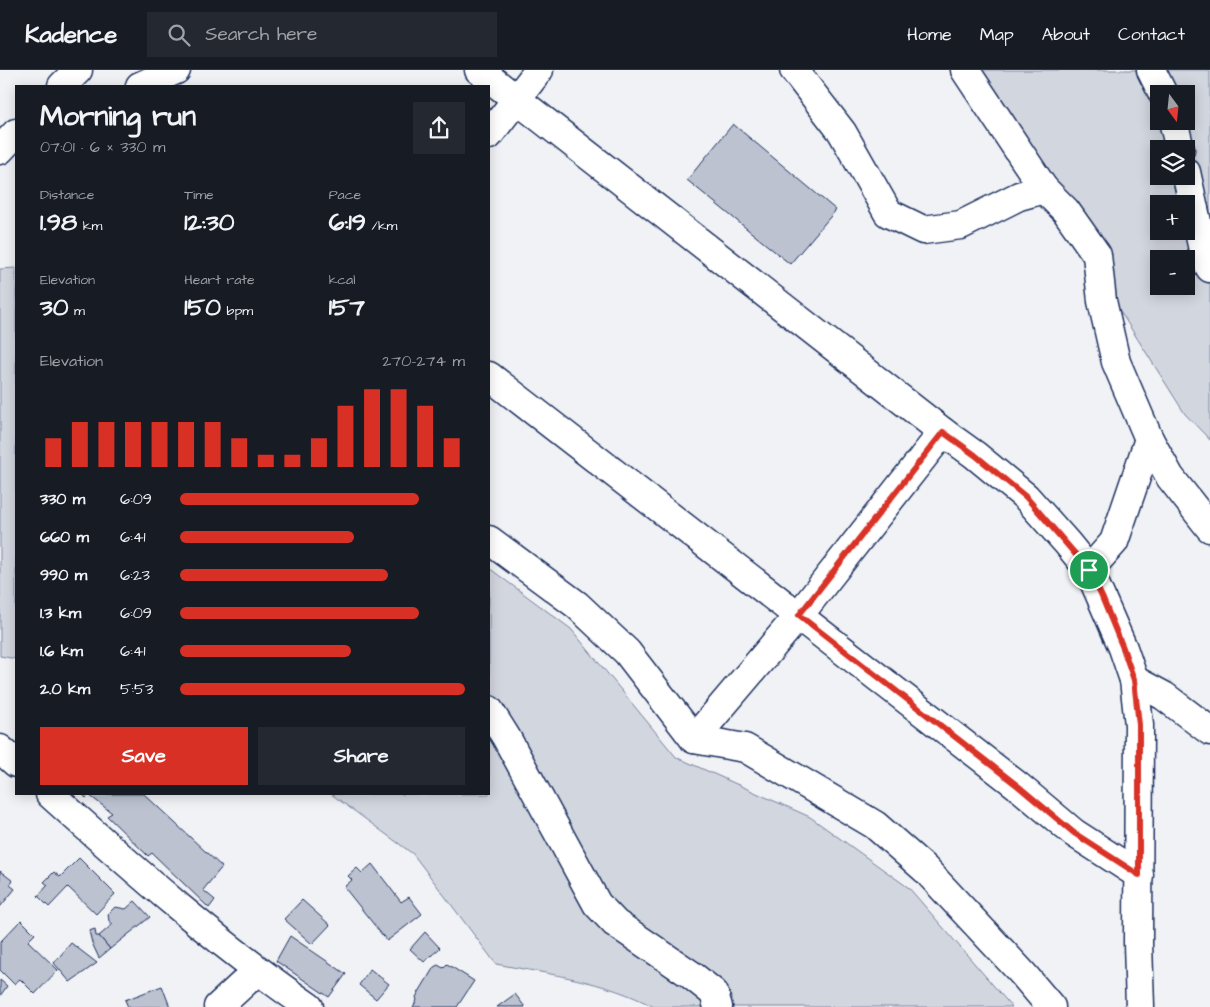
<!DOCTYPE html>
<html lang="en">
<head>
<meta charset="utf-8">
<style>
  body { margin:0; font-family:"Architects Daughter",sans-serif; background:#242831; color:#f1f3f6; height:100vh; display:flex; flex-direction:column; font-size:19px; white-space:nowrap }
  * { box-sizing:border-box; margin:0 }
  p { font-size:16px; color:#9ea1a6 }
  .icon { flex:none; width:28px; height:28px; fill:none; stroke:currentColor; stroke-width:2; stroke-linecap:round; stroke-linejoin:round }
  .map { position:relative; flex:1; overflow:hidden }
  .panel { position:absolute; left:15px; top:15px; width:475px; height:710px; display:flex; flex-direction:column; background:#171b24; border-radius:0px; box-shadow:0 2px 12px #0003 }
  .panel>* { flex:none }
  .needle { width:32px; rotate:165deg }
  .fabs { position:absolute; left:1150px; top:15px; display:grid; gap:10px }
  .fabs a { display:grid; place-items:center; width:45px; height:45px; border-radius:0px; background:#171b24; box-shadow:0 2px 12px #0003; font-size:25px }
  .pin { position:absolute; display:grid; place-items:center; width:42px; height:42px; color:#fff; margin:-21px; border:2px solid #fff; border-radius:50%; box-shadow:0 1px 5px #0007 }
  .round { display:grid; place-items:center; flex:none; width:52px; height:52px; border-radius:0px; background:#242831 }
  .summary { display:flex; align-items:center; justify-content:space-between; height:85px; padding:0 25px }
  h1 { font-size:28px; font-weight:800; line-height:38px }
  .metrics { display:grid; grid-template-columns:repeat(3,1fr); gap:8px; height:85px; padding:5px 25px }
  .metrics div { display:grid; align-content:center }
  .metrics b { font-size:25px; font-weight:800 }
  .metrics small { font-size:14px; font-weight:400 }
  .metrics p { font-size:14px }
  .chart { height:140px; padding:10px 25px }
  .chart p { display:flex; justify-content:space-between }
  .chart svg { width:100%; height:90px; margin-top:5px; stroke:#d93025; stroke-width:6 }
  .cta { display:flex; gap:10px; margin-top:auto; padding:10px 25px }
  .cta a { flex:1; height:58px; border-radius:0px; background:#d93025; color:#fff; font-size:20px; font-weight:800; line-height:58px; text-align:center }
  .cta a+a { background:#242831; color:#f1f3f6 }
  ul { padding:0 25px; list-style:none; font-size:16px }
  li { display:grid; grid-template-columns:80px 60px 1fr; align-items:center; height:38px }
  li i { height:12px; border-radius:6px; background:#d93025 }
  header { display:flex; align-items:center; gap:30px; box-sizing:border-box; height:70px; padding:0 25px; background:#171b24; border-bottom:1px solid #363941 }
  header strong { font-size:24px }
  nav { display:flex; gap:28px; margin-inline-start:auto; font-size:18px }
  .search { width:350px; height:45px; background:#242831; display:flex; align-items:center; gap:12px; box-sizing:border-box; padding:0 18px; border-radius:0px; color:#9ea1a6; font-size:19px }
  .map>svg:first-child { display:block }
  .green { fill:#d2d6df; stroke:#76829e; fill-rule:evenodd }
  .building { fill:#bcc2d0; stroke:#1b2f5e }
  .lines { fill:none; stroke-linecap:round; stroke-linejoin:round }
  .minor-casing { stroke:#1b2f5e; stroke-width:31 }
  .tertiary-casing { stroke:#1b2f5e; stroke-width:31 }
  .motorway-casing { stroke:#1b2f5e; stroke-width:31 }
  .minor { stroke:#fff; stroke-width:28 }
  .tertiary { stroke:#fff; stroke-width:28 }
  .motorway { stroke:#fff; stroke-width:28 }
  .route-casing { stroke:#fff; stroke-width:10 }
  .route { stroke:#d93025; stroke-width:6 }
</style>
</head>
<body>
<header>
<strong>Kadence</strong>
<div class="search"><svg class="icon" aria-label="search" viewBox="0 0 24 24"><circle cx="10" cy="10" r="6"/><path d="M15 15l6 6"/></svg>Search here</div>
<nav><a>Home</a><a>Map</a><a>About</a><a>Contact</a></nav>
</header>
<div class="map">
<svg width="1210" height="937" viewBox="0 0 1210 937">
  <rect width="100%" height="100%" fill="#f1f2f5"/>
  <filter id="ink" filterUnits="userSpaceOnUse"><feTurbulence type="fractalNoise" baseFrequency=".02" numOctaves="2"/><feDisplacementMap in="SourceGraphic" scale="10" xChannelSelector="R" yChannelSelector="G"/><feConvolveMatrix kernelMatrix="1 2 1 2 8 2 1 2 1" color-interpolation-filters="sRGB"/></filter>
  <g filter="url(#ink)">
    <g class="green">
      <path d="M 976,0 L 1210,0 L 1210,370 L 1185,344 L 1013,72 ZM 1159,24 L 1186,24 L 1186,51 L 1159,51 ZM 1159,79 L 1186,79 L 1186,106 L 1159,106 ZM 1159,134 L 1186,134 L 1186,161 L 1159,161 ZM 1159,189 L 1186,189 L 1186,216 L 1159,216 Z"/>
      <path d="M 16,198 L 16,589 L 0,586 L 0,199 Z"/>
      <path d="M 489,498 L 571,559 L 676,687 L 810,747 L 909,818 L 1012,937 L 654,937 C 606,911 549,904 496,894 L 413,784 L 331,724 L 489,724 Z"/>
    </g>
    <g class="building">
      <path d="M 733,54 L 836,140 L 790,194 L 687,110 Z"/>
      <path d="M 82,724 L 144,724 L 222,797 L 203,820 L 215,830 L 209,838 L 152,783 L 148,786 L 107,746 L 112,743 L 89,725 L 86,728 Z"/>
      <path d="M 79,788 L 115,824 L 96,844 L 68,817 L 49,837 L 38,826 L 48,815 L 44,812 L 54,802 L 60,807 Z"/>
      <path d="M 372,794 L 401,832 L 409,827 L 422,844 L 387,871 L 344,817 L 352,810 L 348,806 L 357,798 L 362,803 Z"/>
      <path d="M 0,801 L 13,811 L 10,815 L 15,819 L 0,837 Z"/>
      <path d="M 302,830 L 330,855 L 312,874 L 284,849 Z"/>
      <path d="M 135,831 L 150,847 L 110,879 L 99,866 L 113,854 L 109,851 L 108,844 L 115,837 L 126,839 Z"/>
      <path d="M 21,850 L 35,864 L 28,871 L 58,900 L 35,924 L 20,909 L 14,914 L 0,900 L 0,872 Z"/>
      <path d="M 95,859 L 96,866 L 99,866 L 110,879 L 99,888 L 92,873 L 89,861 Z"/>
      <path d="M 425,862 L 440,878 L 424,892 L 410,879 Z"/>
      <path d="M 290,866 L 346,904 L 329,927 L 276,891 Z"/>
      <path d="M 71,873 L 97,893 L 70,912 L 54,893 Z"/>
      <path d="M 447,894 L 474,911 L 457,937 L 413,937 L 417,930 L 416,927 L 434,897 L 438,895 L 443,898 Z"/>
      <path d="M 370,899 L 389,914 L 376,929 L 359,915 Z"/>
      <path d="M 0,910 L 7,916 L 0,926 Z"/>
      <path d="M 162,916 L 170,937 L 128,937 L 125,930 Z"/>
      <path d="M 515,924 L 525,937 L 497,937 Z"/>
    </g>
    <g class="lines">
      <g class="minor-casing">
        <g id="minor">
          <path d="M 794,0 L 842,62 L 888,143 L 923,160 L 961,155 L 1019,126 L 1044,119"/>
          <path d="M 965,0 L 1044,119 L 1066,141 L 1097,185 L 1102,231 L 1116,292 L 1149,369 L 1170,407 L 1210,458"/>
          <path d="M 1151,0 L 1163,24"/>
          <path d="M 1173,51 L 1180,79"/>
          <path d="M 489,65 L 539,0"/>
          <path d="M 1186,102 L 1205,189 L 1210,198"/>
          <path d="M 489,306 L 1018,716 L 1074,763 L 1139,805"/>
          <path d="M 489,470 L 577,535 L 627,582 L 694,669 L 745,678 L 875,755 L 925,799 L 1023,904 L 1051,937"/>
          <path d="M 1089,500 L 1114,472 L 1149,369"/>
          <path d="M 1134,610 L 1164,626 L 1210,661"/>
          <path d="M 489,640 L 506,667 L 597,834 L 615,853 L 690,904 L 714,923 L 718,937"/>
          <path d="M 694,669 L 799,545 L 943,362"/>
          <path d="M 0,679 L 16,693"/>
          <path d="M 50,724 C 133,799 217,873 309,937"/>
          <path d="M 218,937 L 257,901"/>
        </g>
      </g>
      <g class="tertiary-casing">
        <path id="tertiary" d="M 479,0 L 943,362 L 975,385 L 1026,427 L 1067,473 L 1089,500 L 1123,578 L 1134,610 L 1139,655 L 1138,873 L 1140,937"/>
      </g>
      <g class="motorway-casing">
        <g id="motorway">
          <path d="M 62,16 L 78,0"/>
          <path d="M 140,16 L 176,0"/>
          <path d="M 0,80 L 16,63"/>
        </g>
      </g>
      <use href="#minor" class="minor"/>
      <use href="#tertiary" class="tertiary"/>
      <use href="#motorway" class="motorway"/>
    </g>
  </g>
  <g class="lines" filter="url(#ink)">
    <g class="route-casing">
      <path id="route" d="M 943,362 L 975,385 L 1026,427 L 1089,500 L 1102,527 L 1123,578 L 1134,610 L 1139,655 L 1139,805 L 1074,763 L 1018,716 L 799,545 Z"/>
    </g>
    <use href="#route" class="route"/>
  </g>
</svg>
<div class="fabs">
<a><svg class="needle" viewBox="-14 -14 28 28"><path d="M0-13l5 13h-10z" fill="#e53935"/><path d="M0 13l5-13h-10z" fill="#9ea1a6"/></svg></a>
<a><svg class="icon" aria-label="layers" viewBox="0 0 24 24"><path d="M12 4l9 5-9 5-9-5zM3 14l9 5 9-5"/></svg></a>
<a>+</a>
<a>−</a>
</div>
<div class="pin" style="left:1089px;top:500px;background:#1e9e55"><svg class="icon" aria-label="arrive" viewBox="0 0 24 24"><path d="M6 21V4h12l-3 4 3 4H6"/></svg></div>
<section class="panel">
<div class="summary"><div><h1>Morning run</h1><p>07:01 · 6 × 330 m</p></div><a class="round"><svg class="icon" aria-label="share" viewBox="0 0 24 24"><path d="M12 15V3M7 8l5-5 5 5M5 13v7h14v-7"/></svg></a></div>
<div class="metrics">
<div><p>Distance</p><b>1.98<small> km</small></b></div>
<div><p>Time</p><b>12:30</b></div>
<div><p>Pace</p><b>6:19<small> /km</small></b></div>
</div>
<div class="metrics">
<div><p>Elevation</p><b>30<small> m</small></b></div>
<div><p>Heart rate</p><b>150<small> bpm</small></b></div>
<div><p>kcal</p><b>157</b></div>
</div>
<div class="chart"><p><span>Elevation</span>270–274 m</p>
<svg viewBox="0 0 160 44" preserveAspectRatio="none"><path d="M5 44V30M15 44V22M25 44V22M35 44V22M45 44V22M55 44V22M65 44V22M75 44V30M85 44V38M95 44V38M105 44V30M115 44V14M125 44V6M135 44V6M145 44V14M155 44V30"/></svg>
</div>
<ul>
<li><b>330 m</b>6:09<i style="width:84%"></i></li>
<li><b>660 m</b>6:41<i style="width:61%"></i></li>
<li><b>990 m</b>6:23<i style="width:73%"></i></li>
<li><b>1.3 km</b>6:09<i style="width:84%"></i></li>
<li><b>1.6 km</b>6:41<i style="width:60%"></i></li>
<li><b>2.0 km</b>5:53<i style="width:100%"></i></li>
</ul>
<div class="cta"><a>Save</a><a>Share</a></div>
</section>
</div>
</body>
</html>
